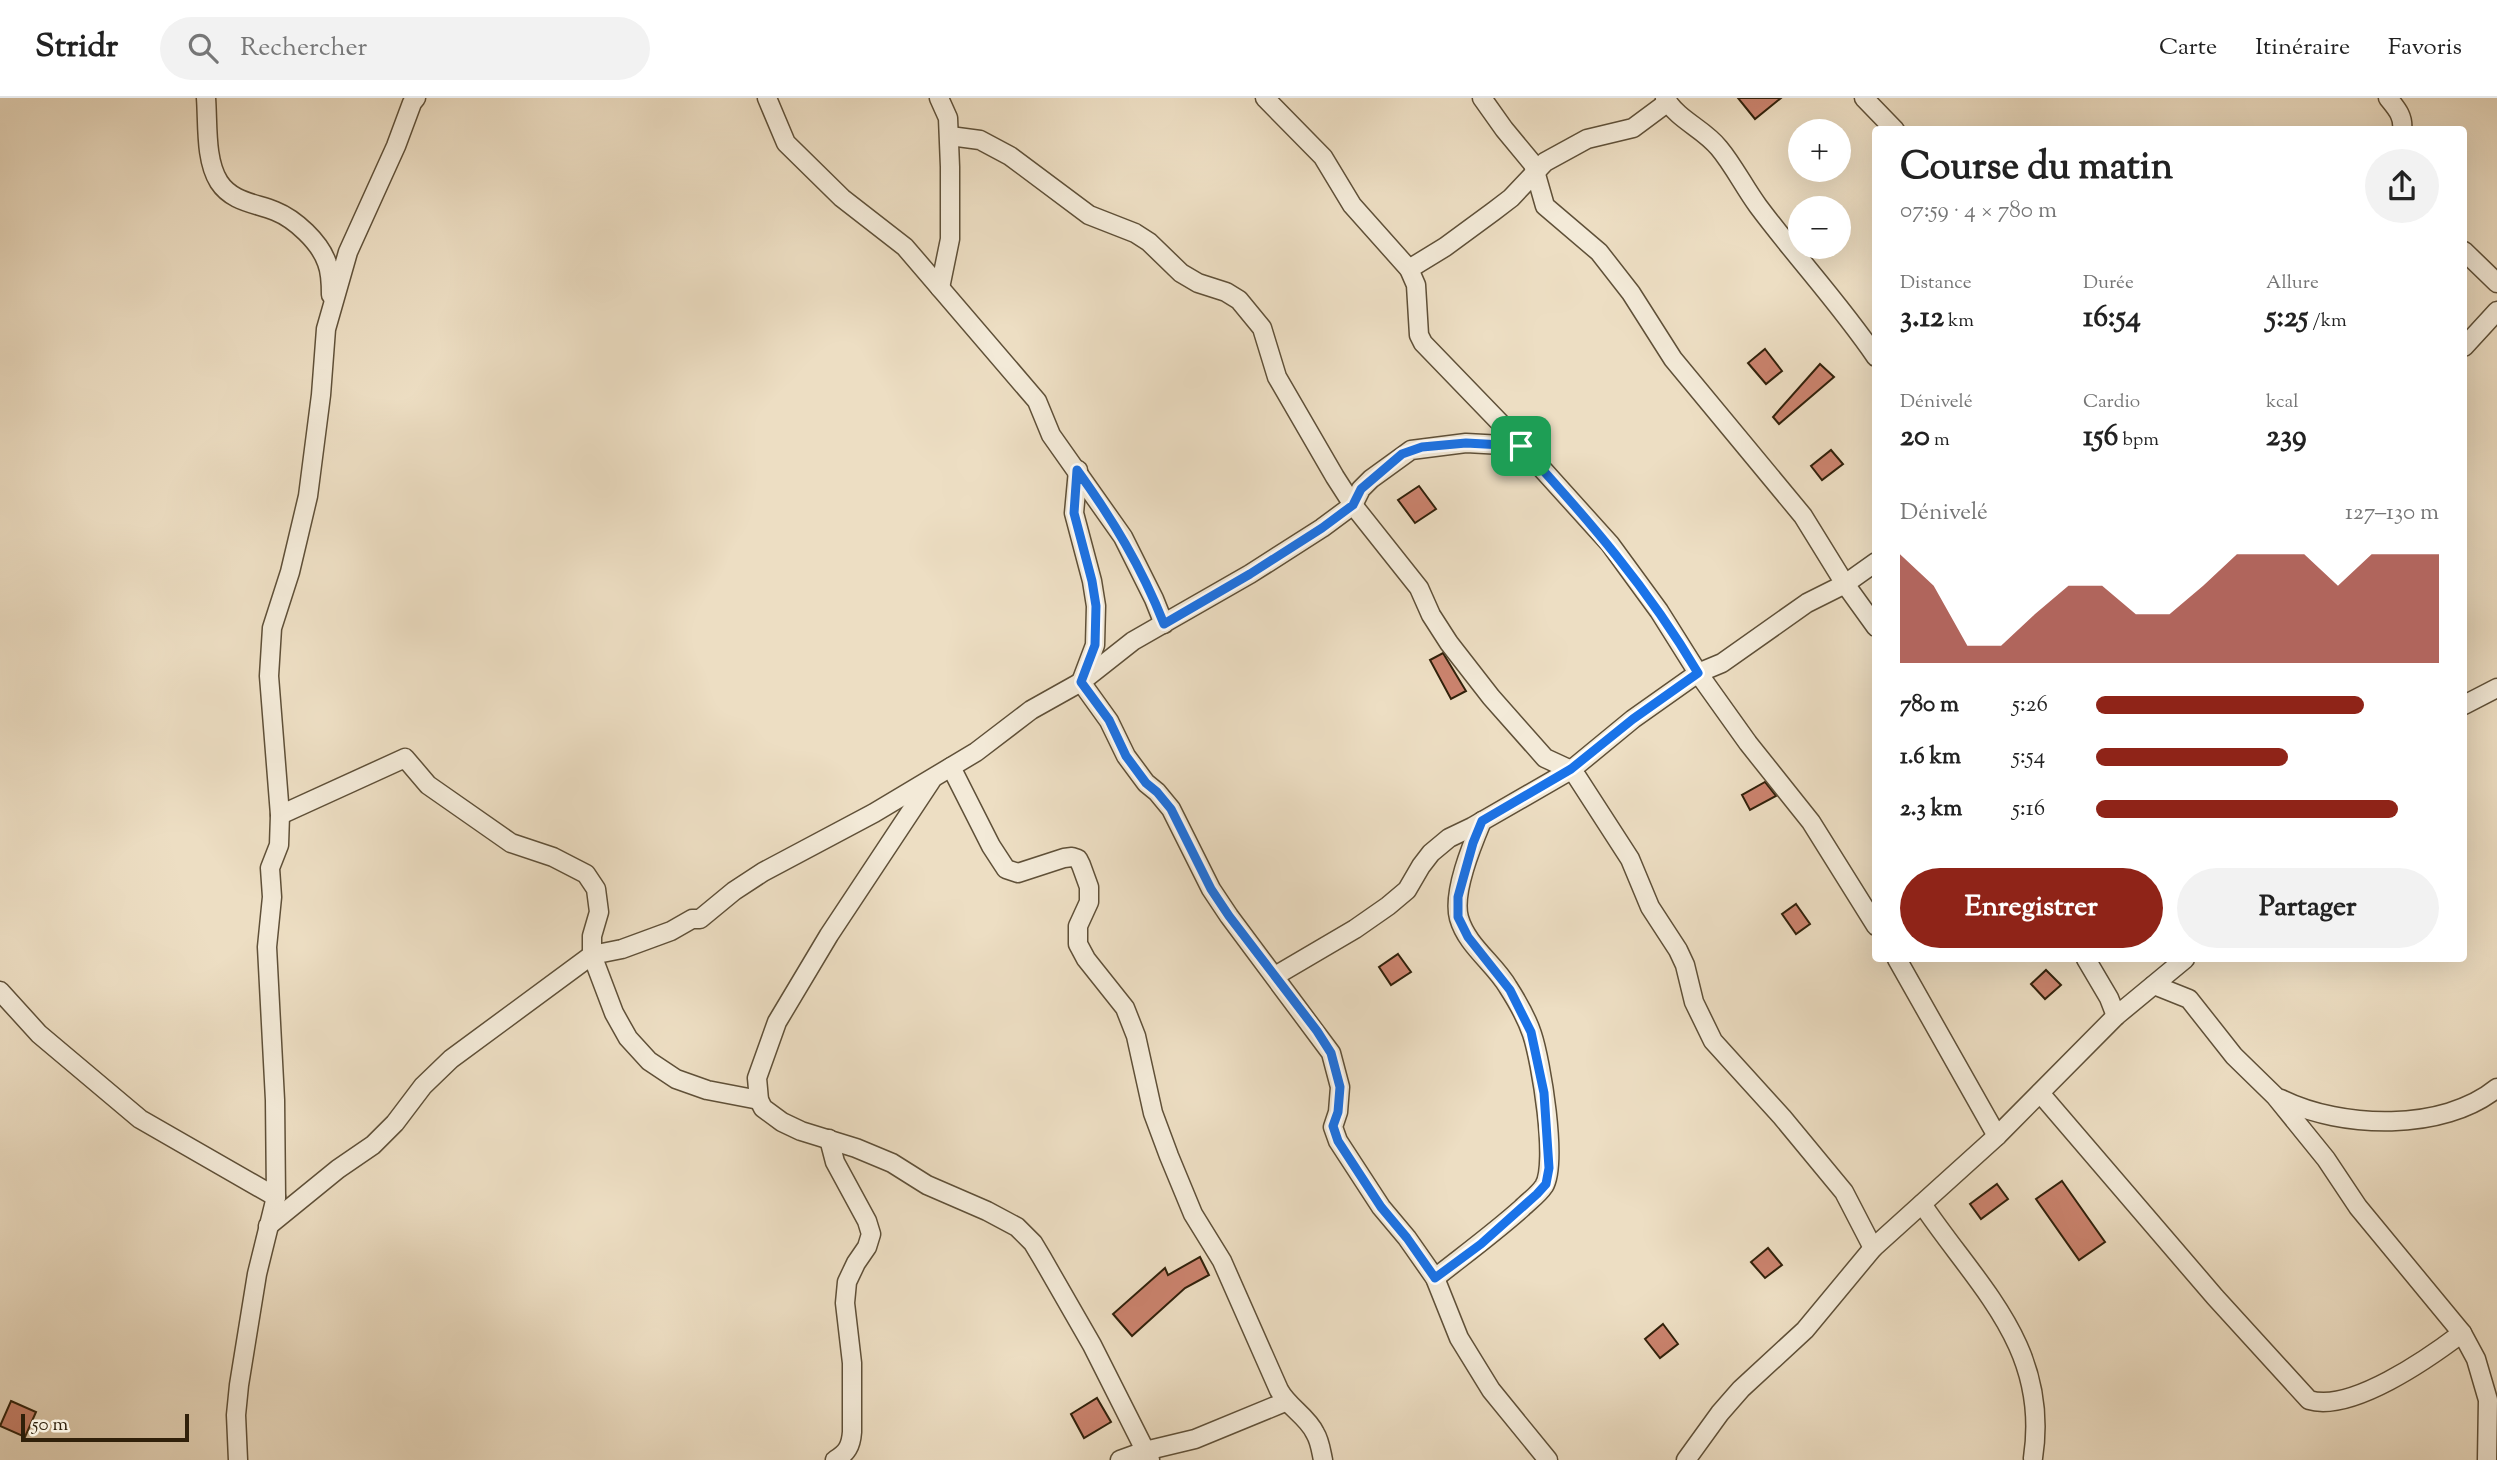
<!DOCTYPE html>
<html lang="fr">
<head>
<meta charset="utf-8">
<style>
  body { margin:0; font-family:"Sorts Mill Goudy",serif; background:#f2f2f2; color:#222; height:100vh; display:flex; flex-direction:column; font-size:26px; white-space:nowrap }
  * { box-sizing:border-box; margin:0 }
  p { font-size:23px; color:#767676 }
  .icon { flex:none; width:38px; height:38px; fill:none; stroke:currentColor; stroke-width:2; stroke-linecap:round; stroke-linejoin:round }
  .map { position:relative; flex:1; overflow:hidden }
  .drawer { position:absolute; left:1872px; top:28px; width:595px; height:836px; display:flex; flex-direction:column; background:#fff; border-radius:7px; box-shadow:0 7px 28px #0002 }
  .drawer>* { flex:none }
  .buttons { position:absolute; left:1788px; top:21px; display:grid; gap:14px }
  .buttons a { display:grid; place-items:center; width:63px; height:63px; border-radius:50%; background:#fff; box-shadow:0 7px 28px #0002; font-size:35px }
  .scale { position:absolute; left:21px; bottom:18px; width:168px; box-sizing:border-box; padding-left:7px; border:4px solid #30200a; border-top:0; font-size:19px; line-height:24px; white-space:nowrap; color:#30200a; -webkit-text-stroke:5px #f3ead8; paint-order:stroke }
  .pin { position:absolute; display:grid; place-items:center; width:60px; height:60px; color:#fff; margin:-30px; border-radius:14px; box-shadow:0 4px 10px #0006 }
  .round { display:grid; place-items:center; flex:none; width:74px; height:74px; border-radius:37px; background:#f2f2f2 }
  .head { display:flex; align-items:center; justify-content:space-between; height:119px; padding:0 28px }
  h1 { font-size:38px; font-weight:700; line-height:52px }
  .figures { display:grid; grid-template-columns:repeat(3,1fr); gap:10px; height:119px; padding:7px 28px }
  .figures div { display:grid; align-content:center }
  .figures b { font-size:30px; font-weight:700 }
  .figures small { font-size:19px; font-weight:400 }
  .figures p { font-size:19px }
  .chart { height:196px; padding:14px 28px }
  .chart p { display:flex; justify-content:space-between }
  .chart svg { width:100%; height:126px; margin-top:7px; fill:#8f2418; opacity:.7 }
  .button { display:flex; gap:14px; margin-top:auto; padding:14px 28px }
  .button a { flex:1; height:80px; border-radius:42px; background:#8f2418; color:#fff; font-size:28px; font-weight:700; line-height:80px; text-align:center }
  .button a+a { background:#f2f2f2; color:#222 }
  ul { padding:0 28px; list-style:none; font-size:23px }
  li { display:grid; grid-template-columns:112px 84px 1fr; align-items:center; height:52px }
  li i { height:18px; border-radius:9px; background:#8f2418 }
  header { display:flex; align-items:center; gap:42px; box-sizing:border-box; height:98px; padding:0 35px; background:#fff; border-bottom:2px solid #e0e0e0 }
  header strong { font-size:33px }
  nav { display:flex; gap:38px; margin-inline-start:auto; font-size:24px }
  .search { width:490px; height:63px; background:#f2f2f2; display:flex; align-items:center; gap:18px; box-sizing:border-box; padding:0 24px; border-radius:38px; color:#767676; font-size:26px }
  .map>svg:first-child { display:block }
  .building { fill:#cb836e; stroke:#30200a; stroke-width:2 }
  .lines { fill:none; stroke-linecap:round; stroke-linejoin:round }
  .minor-casing { stroke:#5f5038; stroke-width:21 }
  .minor { stroke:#f3ead8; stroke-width:18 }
  .route-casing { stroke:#fff; stroke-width:14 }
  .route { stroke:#1a73e8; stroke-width:9 }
</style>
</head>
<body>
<header>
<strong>Stridr</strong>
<div class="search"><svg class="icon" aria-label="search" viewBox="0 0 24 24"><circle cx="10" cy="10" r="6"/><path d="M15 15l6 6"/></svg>Rechercher</div>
<nav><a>Carte</a><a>Itinéraire</a><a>Favoris</a></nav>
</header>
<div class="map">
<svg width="2497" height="1362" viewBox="0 0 2497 1362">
  <rect width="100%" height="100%" fill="#eddec3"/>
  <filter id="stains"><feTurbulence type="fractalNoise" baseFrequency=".00286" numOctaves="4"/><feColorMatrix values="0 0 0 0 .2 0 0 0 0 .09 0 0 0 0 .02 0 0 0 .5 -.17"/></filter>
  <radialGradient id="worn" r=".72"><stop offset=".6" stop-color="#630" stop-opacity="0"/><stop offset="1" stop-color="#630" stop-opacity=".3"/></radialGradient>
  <g class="building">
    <path d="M 1738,0 L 1781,0 L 1755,21 Z"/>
    <path d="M 1765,251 L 1782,273 L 1766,286 L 1748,265 Z"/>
    <path d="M 1820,266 L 1834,279 L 1779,326 L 1773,319 Z"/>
    <path d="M 1831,352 L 1843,366 L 1822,382 L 1811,368 Z"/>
    <path d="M 1419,388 L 1436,411 L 1415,425 L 1398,402 Z"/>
    <path d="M 1443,555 L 1466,593 L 1451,601 L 1430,562 Z"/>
    <path d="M 1765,684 L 1776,698 L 1750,712 L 1742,697 Z"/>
    <path d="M 1796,806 L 1810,826 L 1796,836 L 1782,816 Z"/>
    <path d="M 1398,856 L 1411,874 L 1391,887 L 1379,869 Z"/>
    <path d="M 2046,872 L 2061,887 L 2045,901 L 2031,886 Z"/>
    <path d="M 2062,1083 L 2105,1144 L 2079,1162 L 2036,1101 Z"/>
    <path d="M 1997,1086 L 2008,1101 L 1981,1121 L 1970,1106 Z"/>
    <path d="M 1768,1150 L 1782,1167 L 1765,1180 L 1751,1164 Z"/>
    <path d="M 1200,1159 L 1209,1177 L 1185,1190 L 1132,1238 L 1113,1216 L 1165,1170 L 1168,1177 Z"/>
    <path d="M 1663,1226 L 1678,1246 L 1660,1260 L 1645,1241 Z"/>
    <path d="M 1097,1300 L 1111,1324 L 1084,1340 L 1071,1316 Z"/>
    <path d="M 11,1303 L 36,1314 L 25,1339 L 0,1328 Z"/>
  </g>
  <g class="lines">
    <g class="minor-casing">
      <g id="minor">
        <path d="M 206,0 C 208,26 205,62 219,84 C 232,104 255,105 275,113 C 295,121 320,144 327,165 C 331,175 331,187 331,197"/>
        <path d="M 767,0 L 786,45 L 842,100 L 905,149 L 1037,303 L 1051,337 L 1123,439 L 1154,501 L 1164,526"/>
        <path d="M 939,0 L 948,20 L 950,69 L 950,141 L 940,190"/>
        <path d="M 1265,0 L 1323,59 L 1352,107 L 1409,171 L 1416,187 L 1419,237 L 1423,245 L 1508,333 L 1610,446 L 1659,513 L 1698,575 L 1748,645 L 1811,724 L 1876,828"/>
        <path d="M 1482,0 L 1504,31 L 1533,66 L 1545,108 L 1599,154 L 1631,195 L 1673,261 L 1803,418 L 1845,486 L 1876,529"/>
        <path d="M 1665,0 C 1679,23 1703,30 1719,50 C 1734,68 1744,89 1758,108 C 1796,159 1840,206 1876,259"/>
        <path d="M 1864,0 L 1895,32"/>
        <path d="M 2388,0 C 2396,10 2404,18 2402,32"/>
        <path d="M 950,38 L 980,42 L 1010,58 L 1089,117 L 1135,135 L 1149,144 L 1181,175 L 1198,185 L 1226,194 L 1239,202 L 1262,230 L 1277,279 L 1335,379 L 1353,407 L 1419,490 L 1431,517 L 1449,545 L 1491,599 L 1545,660 L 1571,672 L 1577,679 L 1630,761 L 1650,809 L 1678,852 L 1685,867 L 1694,904 L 1713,943 L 1782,1019 L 1844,1094 L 1873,1150"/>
        <path d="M 2464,153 L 2497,185"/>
        <path d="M 1409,171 L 1445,149 L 1494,113 L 1511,100 L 1545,64 L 1587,41 L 1633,30 L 1668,4"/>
        <path d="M 2464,249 L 2497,213"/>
        <path d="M 1078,372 L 1074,415 L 1092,483 L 1096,508 L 1095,547 L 1081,584 L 1109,623 L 1126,658 L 1146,685 L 1157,694 L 1171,711 L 1211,791 L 1229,818 L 1331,955 L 1340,989 L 1338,1014 L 1333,1029 L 1338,1043 L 1381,1109 L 1407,1140 L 1435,1180 L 1459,1240 L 1491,1292 L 1548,1362"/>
        <path d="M 2464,607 L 2497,590"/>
        <path d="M 951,669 L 991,748 L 1006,771 L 1018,775 L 1064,760 L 1072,759 L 1078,761 L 1081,767 L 1089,789 L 1089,804 L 1078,828 L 1078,846 L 1086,861 L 1125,910 L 1136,938 L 1153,1015 L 1169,1058 L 1193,1116 L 1222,1163 L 1279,1292 C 1288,1309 1307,1318 1315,1335 C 1320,1343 1321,1353 1323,1362"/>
        <path d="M 931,683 L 829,837 L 777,924 L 757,980 L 759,1002 L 763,1010 L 782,1024 L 801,1033 L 856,1050 L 892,1065 L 927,1087 L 987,1113 L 1017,1129 L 1033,1145 L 1042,1160 L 1092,1247 L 1150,1362"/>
        <path d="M 280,717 L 405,660 L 428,687 L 511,745 L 553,759 L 586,776 L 596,791 L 599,814 L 592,838 L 592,857 L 614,915 L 628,940 L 649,963 L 676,981 L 707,992 L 759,1002"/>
        <path d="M 1897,861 L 1997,1038"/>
        <path d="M 2086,861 L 2109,900 L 2116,918"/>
        <path d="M 1275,878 L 1355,831 L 1388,808 L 1407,792 L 1421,768 L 1431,755 L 1449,740 L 1472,729 L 1571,672 L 1633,621 L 1698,575 L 1722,565 L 1807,505 L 1845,486 L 1876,464"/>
        <path d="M 2154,887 L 2189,901 L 2234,958 L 2275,998 L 2326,1061 L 2358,1109 L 2462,1235 L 2476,1261 L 2488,1302 L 2487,1362"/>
        <path d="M 0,893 L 39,936 L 140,1021 L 276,1099"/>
        <path d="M 2040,995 L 2215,1199 L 2309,1302 C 2351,1315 2429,1260 2462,1235"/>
        <path d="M 2281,1001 C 2342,1031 2443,1034 2497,990"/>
        <path d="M 829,1041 L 835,1064 L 867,1123 L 871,1136 L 867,1149 L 856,1165 L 847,1184 L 845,1205 L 852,1265 L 852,1334 C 851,1348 847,1355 835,1362"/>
        <path d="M 1922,1106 C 1978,1189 2050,1249 2033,1360"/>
        <path d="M 268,1128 L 338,1071 L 373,1047 L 395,1025 L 423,988 L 451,961 L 592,857 L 622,851 L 671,833 L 692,821 L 700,821 L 734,793 L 763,774 L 874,715 L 976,654 L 1031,612 L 1081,584 L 1133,543 L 1250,476 L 1322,430 L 1353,407 L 1361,391 L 1371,381 L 1411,352 L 1466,345 L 1521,348"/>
        <path d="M 1435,1180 C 1464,1157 1494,1135 1522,1110 C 1529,1103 1538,1097 1544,1088 C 1558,1065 1541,963 1532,936 C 1527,921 1517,903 1508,889 C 1494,865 1467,848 1459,820 C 1452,795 1472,747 1482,723"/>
        <path d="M 238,1362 L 236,1317 L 239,1287 L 257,1176 L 276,1099 L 275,1002 L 267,849 L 272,799 L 270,770 L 279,747 L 280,717 L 269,578 L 272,530 L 290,474 L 308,398 L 321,297 L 326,231 L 348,154 L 396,48 L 412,5 L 416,0"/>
        <path d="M 1120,1362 L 1145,1353 L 1195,1341 L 1285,1304"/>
        <path d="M 1686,1362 L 1720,1315 L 1741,1291 L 1805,1232 L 1873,1150 L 1997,1038 L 2116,918 L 2185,861"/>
      </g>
    </g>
    <use href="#minor" class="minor"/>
  </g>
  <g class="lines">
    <g class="route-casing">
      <path id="route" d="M 1466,345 L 1521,348 C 1587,420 1648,490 1698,575 L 1633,621 L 1571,671 L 1482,723 L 1473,745 L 1458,799 L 1458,819 L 1468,839 L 1510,892 L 1531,934 L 1544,995 L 1549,1070 L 1546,1086 L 1537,1096 L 1481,1146 L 1435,1180 L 1407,1140 L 1381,1109 L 1338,1043 L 1333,1028 L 1338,1014 L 1340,989 L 1331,955 L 1317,933 L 1229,818 L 1211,791 L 1171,711 L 1157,694 L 1146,685 L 1126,658 L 1109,622 L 1081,584 L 1095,547 L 1096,508 L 1092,483 L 1074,415 L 1077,372 C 1113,422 1141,468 1164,526 L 1250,476 L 1322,430 L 1353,407 L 1361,391 L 1402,356 L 1422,349 Z"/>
    </g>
    <use href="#route" class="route"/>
  </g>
  <rect width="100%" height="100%" filter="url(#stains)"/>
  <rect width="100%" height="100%" fill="url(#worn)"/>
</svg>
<div class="buttons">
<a>+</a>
<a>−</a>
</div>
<div class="scale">50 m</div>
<div class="pin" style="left:1521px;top:348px;background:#1e9e55"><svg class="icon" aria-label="arrive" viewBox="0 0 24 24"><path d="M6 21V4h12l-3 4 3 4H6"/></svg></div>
<section class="drawer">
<div class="head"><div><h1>Course du matin</h1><p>07:59 · 4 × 780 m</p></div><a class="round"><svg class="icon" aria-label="share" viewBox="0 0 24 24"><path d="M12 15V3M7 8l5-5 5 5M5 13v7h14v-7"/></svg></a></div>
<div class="figures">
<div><p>Distance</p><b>3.12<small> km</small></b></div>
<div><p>Durée</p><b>16:54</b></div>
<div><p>Allure</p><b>5:25<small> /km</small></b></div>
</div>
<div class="figures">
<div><p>Dénivelé</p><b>20<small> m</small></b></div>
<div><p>Cardio</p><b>156<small> bpm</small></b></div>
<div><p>kcal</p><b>239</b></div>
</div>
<div class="chart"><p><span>Dénivelé</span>127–130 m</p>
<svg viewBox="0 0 160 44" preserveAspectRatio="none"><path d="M0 44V6L10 17L20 38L30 38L40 27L50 17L60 17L70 27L80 27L90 17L100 6L110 6L120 6L130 17L140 6L150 6L160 6V44z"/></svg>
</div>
<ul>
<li><b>780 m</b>5:26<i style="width:78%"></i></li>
<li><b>1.6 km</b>5:54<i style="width:56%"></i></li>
<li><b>2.3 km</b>5:16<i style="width:88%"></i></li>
</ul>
<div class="button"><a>Enregistrer</a><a>Partager</a></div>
</section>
</div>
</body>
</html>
